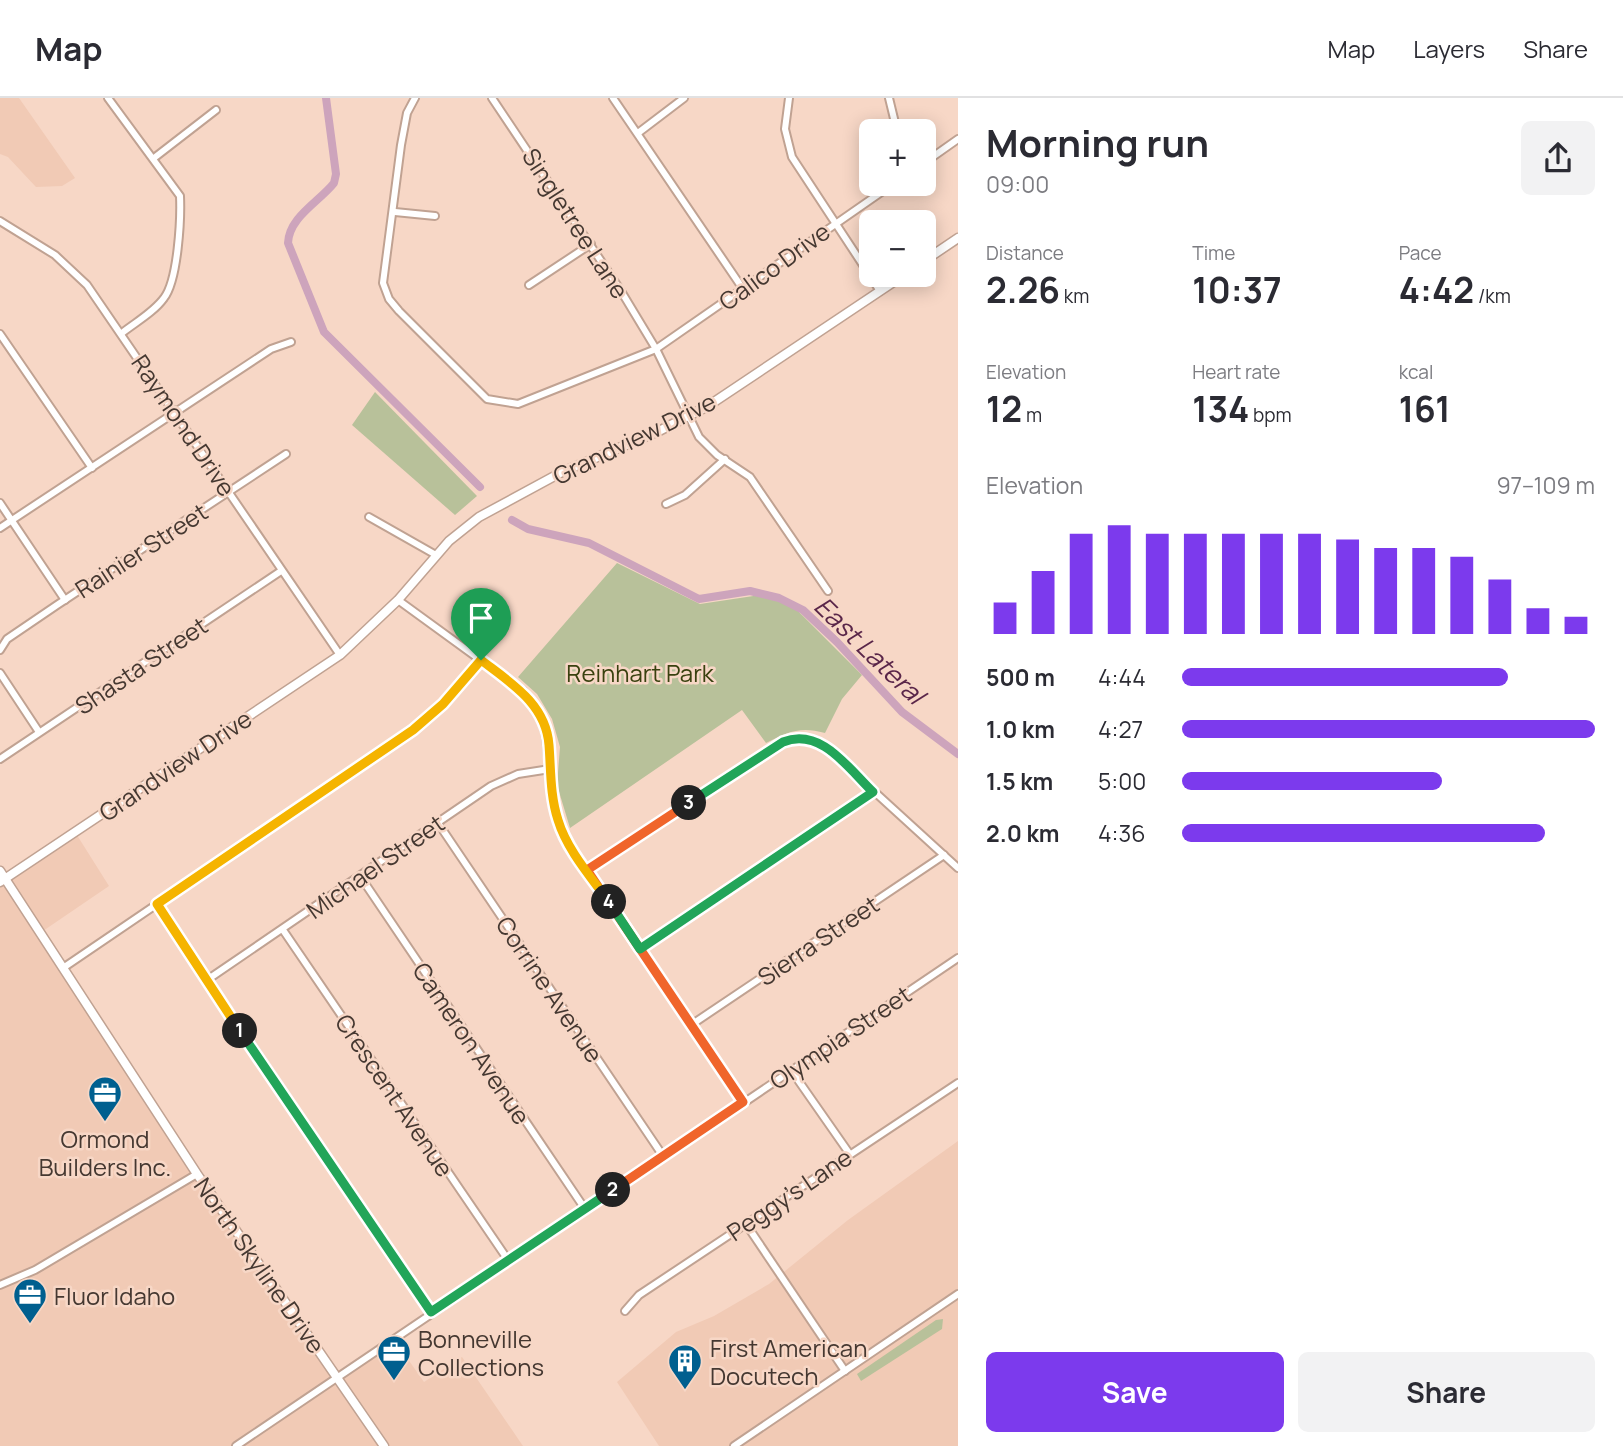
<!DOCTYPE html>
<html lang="en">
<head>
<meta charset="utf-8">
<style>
  body { margin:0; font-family:Manrope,sans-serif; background:#f2f2f3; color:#2b2b33; height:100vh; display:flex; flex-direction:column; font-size:26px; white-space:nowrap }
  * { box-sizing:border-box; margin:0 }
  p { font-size:23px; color:#7c7c81 }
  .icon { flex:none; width:38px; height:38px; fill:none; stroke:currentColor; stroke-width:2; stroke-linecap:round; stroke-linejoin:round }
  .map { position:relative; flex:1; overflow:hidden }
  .side { display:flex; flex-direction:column; background:#fff; width:665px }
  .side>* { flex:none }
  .tools { position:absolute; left:859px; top:21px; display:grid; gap:14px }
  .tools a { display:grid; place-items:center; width:77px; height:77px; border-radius:10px; background:#fff; box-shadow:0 4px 18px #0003; font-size:35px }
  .pin { position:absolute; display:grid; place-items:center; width:60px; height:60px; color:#fff; margin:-72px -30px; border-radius:50% 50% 50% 0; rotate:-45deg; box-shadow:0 0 7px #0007 }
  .pin .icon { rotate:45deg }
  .km { position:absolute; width:35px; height:35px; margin:-18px; border-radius:50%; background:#222; color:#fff; font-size:19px; line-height:35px; text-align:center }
  .round { display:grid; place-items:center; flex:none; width:74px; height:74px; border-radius:10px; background:#f2f2f3 }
  .headline { display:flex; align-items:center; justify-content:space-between; height:119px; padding:0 28px }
  h1 { font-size:38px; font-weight:700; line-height:52px }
  .stats { display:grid; grid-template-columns:repeat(3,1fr); gap:10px; height:119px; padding:7px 28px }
  .stats div { display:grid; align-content:center }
  .stats b { font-size:35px; font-weight:700 }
  .stats small { font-size:19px; font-weight:400 }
  .stats p { font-size:19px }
  .chart { height:196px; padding:14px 28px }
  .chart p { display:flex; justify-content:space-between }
  .chart svg { width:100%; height:126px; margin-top:7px; stroke:#7c3aed; stroke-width:6 }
  .cta { display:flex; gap:14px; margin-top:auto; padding:14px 28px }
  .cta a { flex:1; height:80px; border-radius:10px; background:#7c3aed; color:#fff; font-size:28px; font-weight:700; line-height:80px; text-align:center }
  .cta a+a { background:#f2f2f3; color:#2b2b33 }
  ul { padding:0 28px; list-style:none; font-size:23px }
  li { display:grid; grid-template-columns:112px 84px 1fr; align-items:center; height:52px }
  li i { height:18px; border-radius:9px; background:#7c3aed }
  header { display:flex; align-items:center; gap:42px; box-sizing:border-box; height:98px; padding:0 35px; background:#fff; border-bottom:2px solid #e1e1e2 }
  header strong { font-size:33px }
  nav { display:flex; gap:38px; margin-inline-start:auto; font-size:24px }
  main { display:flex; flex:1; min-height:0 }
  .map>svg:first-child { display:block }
  .built { fill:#f1cab5 }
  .green { fill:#b8c19a }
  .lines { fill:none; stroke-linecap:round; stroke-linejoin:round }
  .canal { stroke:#cda4bc; stroke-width:8 }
  .street-casing { stroke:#c0a292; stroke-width:10 }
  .secondary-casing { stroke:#c0a292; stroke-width:11 }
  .street { stroke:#fff; stroke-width:6 }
  .secondary { stroke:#fff; stroke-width:8 }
  .split-1-casing { stroke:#fff; stroke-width:14 }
  .split-2-casing { stroke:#fff; stroke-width:14 }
  .split-3-casing { stroke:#fff; stroke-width:14 }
  .split-4-casing { stroke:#fff; stroke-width:14 }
  .split-5-casing { stroke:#fff; stroke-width:14 }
  .split-1 { stroke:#f5b400; stroke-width:9 }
  .split-2 { stroke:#22a559; stroke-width:9 }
  .split-3 { stroke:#f0652b; stroke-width:9 }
  .split-4 { stroke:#22a559; stroke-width:9 }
  .split-5 { stroke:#f5b400; stroke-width:9 }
  .labels { text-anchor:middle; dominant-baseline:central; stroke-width:5; stroke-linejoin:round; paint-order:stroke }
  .street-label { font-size:24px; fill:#453831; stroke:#f7d7c6 }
  .park-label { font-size:24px; fill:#39410f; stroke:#f7d7c6 }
  .poi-label { font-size:24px; fill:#453831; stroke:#f7d7c6; text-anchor:start }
  .water-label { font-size:26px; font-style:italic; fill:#5a2649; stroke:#f7d7c6 }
</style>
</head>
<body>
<header>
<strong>Map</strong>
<nav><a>Map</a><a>Layers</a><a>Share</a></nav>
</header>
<main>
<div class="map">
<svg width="958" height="1348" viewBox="0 0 958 1348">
  <rect width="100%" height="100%" fill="#f7d7c6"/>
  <g class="built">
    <path d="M 0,0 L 19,0 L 75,80 L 62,88 L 36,89 L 8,59 L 0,56 Z"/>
    <path d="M 75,734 L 109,788 L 40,835 L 336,1278 L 393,1240 L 424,1284 L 462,1259 L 523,1348 L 0,1348 L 0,784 Z"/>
    <path d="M 958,1043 L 958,1348 L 659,1348 L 617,1284 L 676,1234 L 714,1218 L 769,1186 L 848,1122 Z"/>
  </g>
  <g class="green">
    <path d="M 375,294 L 477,398 L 455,417 L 352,327 Z"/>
    <path d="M 617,465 L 700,506 L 760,497 L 792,507 L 862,577 L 842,601 L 825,635 C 800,628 788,634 766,645 L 742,612 L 570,730 L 557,687 L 560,649 L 552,621 L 537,596 L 518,579 Z"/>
    <path d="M 943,1221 L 942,1231 L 861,1283 L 857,1276 L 936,1222 Z"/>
  </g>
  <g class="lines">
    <g class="canal">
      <path d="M 326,0 L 336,76 L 334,85 C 319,104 289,119 288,145 L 324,234 L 480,389"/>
      <path d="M 512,422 L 528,431 L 589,445 L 699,501 L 750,493 L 779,500 L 803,512 L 837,544 L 902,614 L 958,656"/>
    </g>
    <g class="street-casing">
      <g id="street">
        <path d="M 108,0 L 180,98 C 181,121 178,182 164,200 C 154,214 136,224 122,235"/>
        <path d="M 415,0 L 407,15 L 401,47 L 383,185 L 389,201 L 399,213 L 487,301 L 518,306 L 656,251 L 893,86"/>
        <path d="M 492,0 L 621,193 L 656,251 L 699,339 L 717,357 L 750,379 L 828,493"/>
        <path d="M 613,0 L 743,191"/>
        <path d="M 789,0 L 785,31 L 792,59 L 880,193"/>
        <path d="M 889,0 L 897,33"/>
        <path d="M 638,35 L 684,0"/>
        <path d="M 154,60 L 216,12"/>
        <path d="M 924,65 L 958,41"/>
        <path d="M 395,114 L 435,118"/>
        <path d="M 0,123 L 55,157 L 87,187 L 340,557"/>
        <path d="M 529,187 L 591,146"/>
        <path d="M 0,236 L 92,370"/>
        <path d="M 0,405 L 65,502"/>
        <path d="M 666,406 L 685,397 L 725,361"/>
        <path d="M 369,419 L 436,457"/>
        <path d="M 0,430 L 271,251 L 291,244"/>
        <path d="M 398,502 L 523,593 C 554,629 545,652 551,695 C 553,711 560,727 566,742 L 743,1004"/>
        <path d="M 0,552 L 7,541 L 57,507 L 286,356"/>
        <path d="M 0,575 L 39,634"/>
        <path d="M 0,661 L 281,473"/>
        <path d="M 438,725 L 663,1058"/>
        <path d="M 587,772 L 783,644 L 800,639 L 821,645 L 958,770"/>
        <path d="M 360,778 L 585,1111"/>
        <path d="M 157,806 L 431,1214"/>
        <path d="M 283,832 L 508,1162"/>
        <path d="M 640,851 L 873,694"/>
        <path d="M 63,870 L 413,632 L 443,606 L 481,562"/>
        <path d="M 207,882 L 491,688 L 518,676 L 550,671"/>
        <path d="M 691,927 L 944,757"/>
        <path d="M 791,972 L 849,1055"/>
        <path d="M 746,1126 L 845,1273"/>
        <path d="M 0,1187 L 35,1172 L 197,1076"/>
        <path d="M 625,1213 L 639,1197 L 958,985"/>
        <path d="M 236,1348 L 958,860"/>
        <path d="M 734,1348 L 958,1196"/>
      </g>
    </g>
    <g class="secondary-casing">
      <g id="secondary">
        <path d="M 924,163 L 958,140"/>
        <path d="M 0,773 L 197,1076 L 384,1348"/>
        <path d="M 0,784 L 340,557 L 398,502 L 449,443 L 479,419 L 562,374 L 659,333 L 708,308 L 904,177"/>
      </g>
    </g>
    <use href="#street" class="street"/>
    <use href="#secondary" class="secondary"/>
  </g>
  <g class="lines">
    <g class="split-1-casing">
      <path id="split-1" d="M 240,933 L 157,806 L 413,632 L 443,606 L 481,562"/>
    </g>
    <g class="split-2-casing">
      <path id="split-2" d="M 240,933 L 431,1214 L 613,1092"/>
    </g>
    <g class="split-3-casing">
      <path id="split-3" d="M 613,1092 L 743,1004 L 587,772 L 689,705"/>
    </g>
    <g class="split-4-casing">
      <path id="split-4" d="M 609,804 L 640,851 L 873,694 C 848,670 821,629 783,644 L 689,705"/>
    </g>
    <g class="split-5-casing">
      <path id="split-5" d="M 481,562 C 511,585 546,606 549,647 C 551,673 550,697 558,722 C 567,752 591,779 609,804"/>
    </g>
    <use href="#split-1" class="split-1"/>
    <use href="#split-2" class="split-2"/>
    <use href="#split-3" class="split-3"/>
    <use href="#split-4" class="split-4"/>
    <use href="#split-5" class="split-5"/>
  </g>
  <defs>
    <g id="office-pin" transform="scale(1.75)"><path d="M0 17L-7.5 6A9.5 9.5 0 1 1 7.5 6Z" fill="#005f8f" stroke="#f7d7c6"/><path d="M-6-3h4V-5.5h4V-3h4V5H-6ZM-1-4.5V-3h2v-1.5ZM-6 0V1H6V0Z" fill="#fff"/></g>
    <g id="building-pin" transform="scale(1.75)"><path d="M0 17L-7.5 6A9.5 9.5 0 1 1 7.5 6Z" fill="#005f8f" stroke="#f7d7c6"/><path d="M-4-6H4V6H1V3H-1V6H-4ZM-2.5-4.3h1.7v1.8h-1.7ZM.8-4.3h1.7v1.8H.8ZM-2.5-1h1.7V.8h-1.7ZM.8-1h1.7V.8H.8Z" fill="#fff"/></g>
  </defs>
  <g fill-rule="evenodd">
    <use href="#office-pin" x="105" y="995"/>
    <use href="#office-pin" x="30" y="1197"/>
    <use href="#office-pin" x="394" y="1254"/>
    <use href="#building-pin" x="685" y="1263"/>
  </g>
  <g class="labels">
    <g class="street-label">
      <text transform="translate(576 125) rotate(57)">Singletree Lane</text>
      <text transform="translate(774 168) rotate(-36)">Calico Drive</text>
      <text transform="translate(184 327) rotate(56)">Raymond Drive</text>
      <text transform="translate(634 340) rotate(-26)">Grandview Drive</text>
      <text transform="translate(141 452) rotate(-33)">Rainier Street</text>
      <text transform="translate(141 567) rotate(-34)">Shasta Street</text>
      <text transform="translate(175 667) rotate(-34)">Grandview Drive</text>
      <text transform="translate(375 768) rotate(-35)">Michael Street</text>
      <text transform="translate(818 842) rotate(-34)">Sierra Street</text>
      <text transform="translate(550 891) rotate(56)">Corrine Avenue</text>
      <text transform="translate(840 939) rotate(-34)">Olympia Street</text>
      <text transform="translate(472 945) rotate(56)">Cameron Avenue</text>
      <text transform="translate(395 997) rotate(56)">Crescent Avenue</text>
      <text transform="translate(789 1096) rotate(-34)">Peggy's Lane</text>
      <text transform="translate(260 1167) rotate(55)">North Skyline Drive</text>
    </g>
    <g class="park-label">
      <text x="640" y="574">Reinhart Park</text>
    </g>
    <g class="poi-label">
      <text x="105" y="1040" text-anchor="middle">Ormond<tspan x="105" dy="28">Builders Inc.</tspan></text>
      <text x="54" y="1197">Fluor Idaho</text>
      <text x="418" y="1240">Bonneville<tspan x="418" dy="28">Collections</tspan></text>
      <text x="710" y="1249">First American<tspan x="710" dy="28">Docutech</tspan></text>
    </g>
    <g class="water-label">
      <text transform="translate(870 552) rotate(44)">East Lateral</text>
    </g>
  </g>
</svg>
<div class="tools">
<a>+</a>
<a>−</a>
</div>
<div class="pin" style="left:481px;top:562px;background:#1e9e55"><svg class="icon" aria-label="arrive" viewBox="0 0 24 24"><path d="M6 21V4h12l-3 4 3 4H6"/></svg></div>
<b class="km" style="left:240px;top:933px">1</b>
<b class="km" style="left:613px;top:1092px">2</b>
<b class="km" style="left:689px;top:705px">3</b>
<b class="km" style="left:609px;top:804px">4</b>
</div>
<section class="side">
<div class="headline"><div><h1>Morning run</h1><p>09:00</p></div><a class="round"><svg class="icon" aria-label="share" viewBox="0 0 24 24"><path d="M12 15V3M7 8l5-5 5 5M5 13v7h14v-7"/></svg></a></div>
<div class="stats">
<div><p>Distance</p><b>2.26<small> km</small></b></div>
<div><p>Time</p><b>10:37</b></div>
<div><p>Pace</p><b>4:42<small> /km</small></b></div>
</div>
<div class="stats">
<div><p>Elevation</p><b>12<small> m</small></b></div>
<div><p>Heart rate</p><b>134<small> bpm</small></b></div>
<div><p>kcal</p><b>161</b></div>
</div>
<div class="chart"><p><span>Elevation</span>97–109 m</p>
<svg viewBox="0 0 160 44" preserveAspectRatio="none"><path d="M5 44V33M15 44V22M25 44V9M35 44V6M45 44V9M55 44V9M65 44V9M75 44V9M85 44V9M95 44V11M105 44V14M115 44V14M125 44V17M135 44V25M145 44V35M155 44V38"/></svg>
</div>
<ul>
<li><b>500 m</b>4:44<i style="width:79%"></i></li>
<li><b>1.0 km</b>4:27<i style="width:100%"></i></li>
<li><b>1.5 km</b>5:00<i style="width:63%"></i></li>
<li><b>2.0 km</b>4:36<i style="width:88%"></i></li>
</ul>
<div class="cta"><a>Save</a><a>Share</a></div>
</section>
</main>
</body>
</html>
